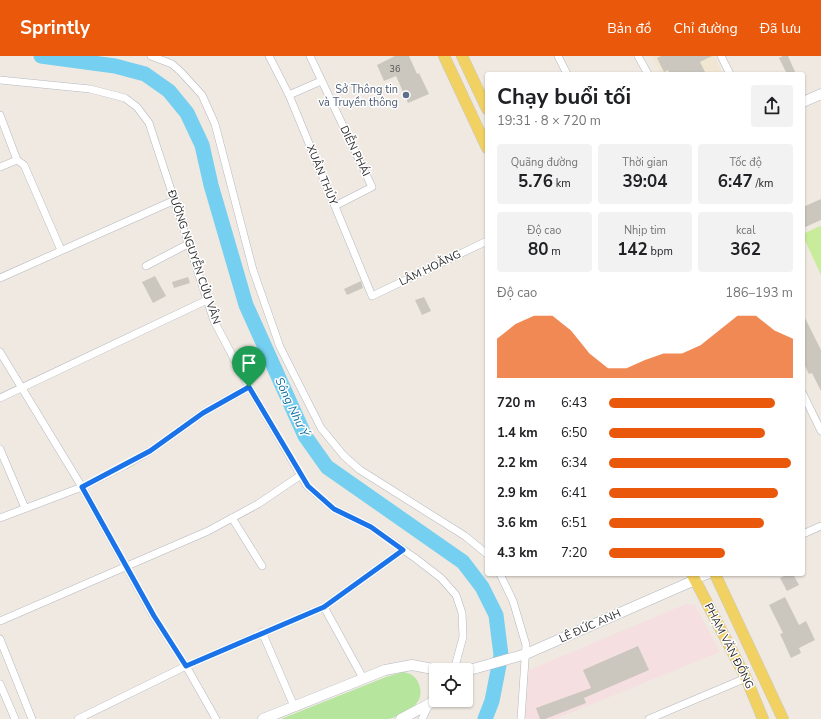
<!DOCTYPE html>
<html lang="vi">
<head>
<meta charset="utf-8">
<style>
  body { margin:0; font-family:"Nunito Sans",sans-serif; background:#f2f2f2; color:#202124; height:100vh; display:flex; flex-direction:column; font-size:15px; white-space:nowrap }
  * { box-sizing:border-box; margin:0 }
  p { font-size:13px; color:#757577 }
  .icon { flex:none; width:22px; height:22px; fill:none; stroke:currentColor; stroke-width:2; stroke-linecap:round; stroke-linejoin:round }
  .map { position:relative; flex:1; overflow:hidden }
  .sheet { position:absolute; left:485px; top:16px; width:320px; height:504px; display:flex; flex-direction:column; background:#fff; border-radius:4px; box-shadow:0 1px 3px #0004 }
  .sheet>* { flex:none }
  .fabs { position:absolute; left:429px; top:607px; display:grid; gap:8px }
  .fabs a { display:grid; place-items:center; width:44px; height:44px; border-radius:4px; background:#fff; box-shadow:0 1px 3px #0004; font-size:20px }
  .pin { position:absolute; display:grid; place-items:center; width:34px; height:34px; color:#fff; margin:-41px -17px; border-radius:50% 50% 50% 0; rotate:-45deg; box-shadow:0 0 4px #0007 }
  .pin .icon { rotate:45deg }
  .round { display:grid; place-items:center; flex:none; width:42px; height:42px; border-radius:4px; background:#f2f2f2 }
  .overview { display:flex; align-items:center; justify-content:space-between; height:68px; padding:0 12px }
  h1 { font-size:22px; font-weight:700; line-height:30px }
  .stats { display:grid; grid-template-columns:repeat(3,1fr); gap:6px; height:68px; padding:4px 12px }
  .stats div { display:grid; align-content:center; border-radius:4px; background:#f2f2f2; text-align:center }
  .stats b { font-size:17px; font-weight:700 }
  .stats small { font-size:11px; font-weight:400 }
  .stats p { font-size:11px }
  .chart { height:112px; padding:8px 12px }
  .chart p { display:flex; justify-content:space-between }
  .chart svg { width:100%; height:72px; margin-top:4px; fill:#ea580c; opacity:.7 }
  ul { padding:0 12px; list-style:none; font-size:13px }
  li { display:grid; grid-template-columns:64px 48px 1fr; align-items:center; height:30px }
  li i { height:10px; border-radius:5px; background:#ea580c }
  header { display:flex; align-items:center; gap:24px; box-sizing:border-box; height:56px; padding:0 20px; background:#ea580c; color:#fff }
  header strong { font-size:19px }
  nav { display:flex; gap:22px; margin-inline-start:auto; font-size:14px }
  .map>svg:first-child { display:block }
  .education { fill:#f0e6d1 }
  .medical { fill:#f5dfe0 }
  .green { fill:#b6e59e }
  .pitch { fill:#c9ec9a }
  .lines { fill:none; stroke-linecap:round; stroke-linejoin:round }
  .river { stroke:#75cff0; stroke-width:15 }
  .building { fill:#cbc7bf }
  .street-casing { stroke:#b4b7c1; stroke-width:8 }
  .secondary-casing { stroke:#b4b7c1; stroke-width:11 }
  .primary-casing { stroke:#c9c9c9; stroke-width:12 }
  .street { stroke:#fff; stroke-width:7 }
  .secondary { stroke:#fff; stroke-width:10 }
  .primary { stroke:#f2d163; stroke-width:11 }
  .route-casing { stroke:#fff; stroke-width:8 }
  .route { stroke:#1a73e8; stroke-width:5 }
  .service-dot { fill:#5c6f8a; stroke:#fff; stroke-width:1.5 }
  .labels { text-anchor:middle; dominant-baseline:central; stroke-width:3; stroke-linejoin:round; paint-order:stroke }
  .number-label { font-size:9px; fill:#555452 }
  .service-label { font-size:11px; fill:#4e5e75; stroke:#fff; text-anchor:end }
  .street-label { font-size:11px; fill:#2e2e2e; stroke:#fff }
  .water-label { font-size:12px; font-style:italic; fill:#0d6fa3; stroke:#fff }
</style>
</head>
<body>
<header>
<strong>Sprintly</strong>
<nav><a>Bản đồ</a><a>Chỉ đường</a><a>Đã lưu</a></nav>
</header>
<div class="map">
<svg width="821" height="663" viewBox="0 0 821 663">
  <rect width="100%" height="100%" fill="#efe9e1"/>
  <path class="education" d="M 652,0 L 714,0 L 722,18 L 661,18 Z"/>
  <path class="medical" d="M 686,548 L 695,549 L 720,596 L 555,663 L 525,663 L 529,614 Z"/>
  <path class="green" d="M 403,616 C 410,617 415,620 418,626 C 428,647 406,658 389,663 C 380,663 368,663 358,663 C 332,663 307,663 281,663 L 386,621 Z"/>
  <path class="pitch" d="M 820,170 L 821,171 L 821,219 L 803,180 L 803,178 Z"/>
  <g class="lines">
    <path class="river" d="M 41,0 L 115,10 L 145,18 L 169,35 L 187,57 L 202,89 L 211,129 L 246,249 L 305,380 L 327,411 L 463,506 L 482,531 L 496,559 L 501,599 L 492,645 L 485,663"/>
  </g>
  <g class="building">
    <path d="M 395,0 L 409,0 L 417,18 L 419,17 L 429,38 L 408,47 L 396,20 L 384,25 L 377,9 Z"/>
    <path d="M 661,0 L 712,0 L 700,6 L 706,18 L 670,18 L 668,14 L 664,16 L 657,2 Z"/>
    <path d="M 783,0 L 788,0 L 796,18 L 787,18 L 779,2 Z"/>
    <path d="M 821,143 L 821,164 L 803,172 L 803,151 Z"/>
    <path d="M 155,220 L 166,240 L 153,247 L 142,226 Z"/>
    <path d="M 188,221 L 190,227 L 174,232 L 172,226 Z"/>
    <path d="M 361,225 L 363,232 L 347,239 L 344,233 Z"/>
    <path d="M 424,241 L 431,255 L 422,259 L 415,244 Z"/>
    <path d="M 803,258 L 821,294 L 821,335 L 812,317 L 809,318 L 803,306 Z"/>
    <path d="M 789,518 L 793,518 L 799,529 L 787,535 L 780,522 Z"/>
    <path d="M 785,541 L 799,569 L 806,565 L 815,584 L 799,592 L 801,597 L 791,602 L 780,578 L 783,577 L 769,549 Z"/>
    <path d="M 638,590 L 649,614 L 584,642 L 586,647 L 545,663 L 540,663 L 536,652 L 591,632 L 583,614 Z"/>
  </g>
  <g class="lines">
    <g class="street-casing">
      <g id="street">
        <path d="M 151,0 L 172,8 L 181,16 L 202,39 L 215,68 L 253,214 L 280,291 L 321,372 L 344,400 L 360,414 L 465,480 L 487,498"/>
        <path d="M 269,0 L 289,39 L 372,240 L 487,185"/>
        <path d="M 310,0 L 372,131 L 335,150"/>
        <path d="M 558,0 L 567,18"/>
        <path d="M 638,0 L 648,18"/>
        <path d="M 721,0 L 730,18"/>
        <path d="M 0,24 L 90,33 L 125,42 L 137,51 L 149,67 L 214,265 L 249,331 L 307,430 L 334,453 L 371,471 L 415,502 L 441,522 L 456,539 L 462,557 L 463,581 L 454,614"/>
        <path d="M 289,39 L 321,25"/>
        <path d="M 0,59 L 17,104"/>
        <path d="M 0,111 L 17,104 L 24,109 L 61,194"/>
        <path d="M 146,210 L 188,188"/>
        <path d="M 0,222 L 175,144"/>
        <path d="M 0,296 L 82,431 L 154,561 L 186,610 L 216,663"/>
        <path d="M 803,338 L 821,375"/>
        <path d="M 0,342 L 207,244"/>
        <path d="M 0,393 L 25,452"/>
        <path d="M 0,462 L 82,431 L 124,410 L 150,395 L 203,357 L 249,331"/>
        <path d="M 232,462 L 262,510"/>
        <path d="M 803,478 L 821,470"/>
        <path d="M 500,518 L 513,545 L 526,589 L 521,663"/>
        <path d="M 695,524 L 711,518"/>
        <path d="M 324,551 L 363,622"/>
        <path d="M 0,565 L 208,475 L 258,448 L 301,419"/>
        <path d="M 262,576 L 294,650"/>
        <path d="M 0,583 L 32,663"/>
        <path d="M 0,628 L 15,663"/>
        <path d="M 78,663 L 186,610 L 324,551 L 403,494"/>
        <path d="M 422,663 L 430,647"/>
        <path d="M 649,663 L 746,622"/>
      </g>
    </g>
    <g class="secondary-casing">
      <g id="secondary">
        <path d="M 803,46 L 821,38"/>
        <path d="M 466,615 L 526,598 L 695,524"/>
        <path d="M 263,663 L 385,614 L 412,609 L 438,614"/>
        <path d="M 401,663 L 431,647 L 436,641"/>
      </g>
    </g>
    <g class="primary-casing">
      <g id="primary">
        <path d="M 444,0 L 487,92"/>
        <path d="M 462,0 L 487,53"/>
        <path d="M 692,518 L 746,622 L 763,663"/>
        <path d="M 715,518 L 783,663"/>
      </g>
    </g>
    <use href="#street" class="street"/>
    <use href="#secondary" class="secondary"/>
    <use href="#primary" class="primary"/>
  </g>
  <g class="lines">
    <g class="route-casing">
      <path id="route" d="M 249,331 L 308,430 L 334,453 L 371,471 L 403,494 L 324,551 L 186,610 L 154,560 L 82,431 L 150,395 L 203,357 Z"/>
    </g>
    <use href="#route" class="route"/>
  </g>
  <circle class="service-dot" cx="406" cy="39" r="4"/>
  <g class="labels">
    <g class="number-label">
      <text x="395" y="13">36</text>
    </g>
    <g class="service-label">
      <text x="398" y="33">Sở Thông tin<tspan x="398" dy="13">và Truyền thông</tspan></text>
    </g>
    <g class="street-label">
      <text transform="translate(355 95) rotate(64)">DIỄN PHÁI</text>
      <text transform="translate(322 119) rotate(68)">XUÂN THỦY</text>
      <text transform="translate(194 201) rotate(71)">ĐƯỜNG NGUYỄN CỬU VÂN</text>
      <text transform="translate(430 212) rotate(-26)">LÂM HOẰNG</text>
      <text transform="translate(590 570) rotate(-24)">LÊ ĐỨC ANH</text>
      <text transform="translate(729 590) rotate(63)">PHẠM VĂN ĐỒNG</text>
    </g>
    <g class="water-label">
      <text transform="translate(292 351) rotate(65)">Sông Như Ý</text>
    </g>
  </g>
</svg>
<div class="fabs">
<a><svg class="icon" aria-label="locate" viewBox="0 0 24 24"><circle cx="12" cy="12" r="6"/><path d="M12 2v4M12 18v4M2 12h4M18 12h4"/></svg></a>
</div>
<div class="pin" style="left:249px;top:331px;background:#1e9e55"><svg class="icon" aria-label="arrive" viewBox="0 0 24 24"><path d="M6 21V4h12l-3 4 3 4H6"/></svg></div>
<section class="sheet">
<div class="overview"><div><h1>Chạy buổi tối</h1><p>19:31 · 8 × 720 m</p></div><a class="round"><svg class="icon" aria-label="share" viewBox="0 0 24 24"><path d="M12 15V3M7 8l5-5 5 5M5 13v7h14v-7"/></svg></a></div>
<div class="stats">
<div><p>Quãng đường</p><b>5.76<small> km</small></b></div>
<div><p>Thời gian</p><b>39:04</b></div>
<div><p>Tốc độ</p><b>6:47<small> /km</small></b></div>
</div>
<div class="stats">
<div><p>Độ cao</p><b>80<small> m</small></b></div>
<div><p>Nhịp tim</p><b>142<small> bpm</small></b></div>
<div><p>kcal</p><b>362</b></div>
</div>
<div class="chart"><p><span>Độ cao</span>186–193 m</p>
<svg viewBox="0 0 160 44" preserveAspectRatio="none"><path d="M0 44V20L10 11L20 6L30 6L40 15L50 29L60 38L70 38L80 33L90 29L100 29L110 24L120 15L130 6L140 6L150 15L160 20V44z"/></svg>
</div>
<ul>
<li><b>720 m</b>6:43<i style="width:90%"></i></li>
<li><b>1.4 km</b>6:50<i style="width:85%"></i></li>
<li><b>2.2 km</b>6:34<i style="width:99%"></i></li>
<li><b>2.9 km</b>6:41<i style="width:92%"></i></li>
<li><b>3.6 km</b>6:51<i style="width:84%"></i></li>
<li><b>4.3 km</b>7:20<i style="width:63%"></i></li>
</ul>
</section>
</div>
</body>
</html>
